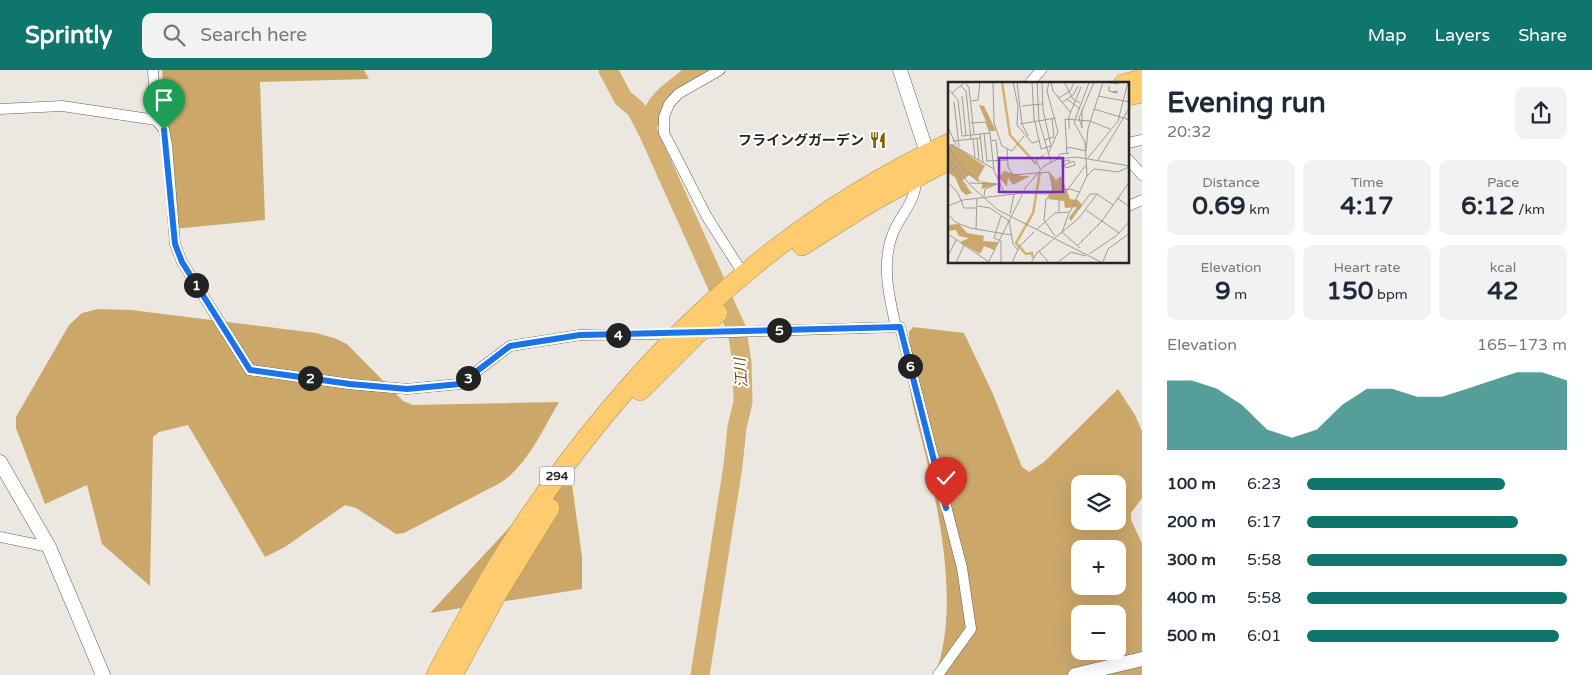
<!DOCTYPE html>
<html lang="en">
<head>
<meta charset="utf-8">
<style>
  body { margin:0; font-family:"Varela Round","Noto Sans JP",sans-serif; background:#f2f2f3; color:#1f2937; height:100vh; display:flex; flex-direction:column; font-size:19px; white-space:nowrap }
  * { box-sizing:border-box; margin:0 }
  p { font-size:16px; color:#747a83 }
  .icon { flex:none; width:28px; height:28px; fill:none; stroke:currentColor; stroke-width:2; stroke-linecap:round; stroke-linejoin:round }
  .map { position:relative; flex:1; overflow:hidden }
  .side { display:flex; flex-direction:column; background:#fff; width:450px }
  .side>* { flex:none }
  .tools { position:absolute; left:1071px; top:405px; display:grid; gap:10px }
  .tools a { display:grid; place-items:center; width:55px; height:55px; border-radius:10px; background:#fff; box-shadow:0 5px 20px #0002; font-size:25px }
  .pin { position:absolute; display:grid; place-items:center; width:42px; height:42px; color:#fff; margin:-51px -21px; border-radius:50% 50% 50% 0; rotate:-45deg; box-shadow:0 0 5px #0007 }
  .pin .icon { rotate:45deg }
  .km { position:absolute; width:25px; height:25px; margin:-12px; border-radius:50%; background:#222; color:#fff; font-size:14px; line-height:25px; text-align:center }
  .round { display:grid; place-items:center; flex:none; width:52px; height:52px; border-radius:10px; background:#f2f2f3 }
  .headline { display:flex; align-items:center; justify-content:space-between; height:85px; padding:0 25px }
  h1 { font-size:28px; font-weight:700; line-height:38px }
  .metrics { display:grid; grid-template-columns:repeat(3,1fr); gap:8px; height:85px; padding:5px 25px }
  .metrics div { display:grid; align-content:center; border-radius:10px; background:#f2f2f3; text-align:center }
  .metrics b { font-size:25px; font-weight:700 }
  .metrics small { font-size:14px; font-weight:400 }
  .metrics p { font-size:14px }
  .chart { height:140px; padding:10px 25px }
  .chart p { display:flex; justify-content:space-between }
  .chart svg { width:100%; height:90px; margin-top:5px; fill:#0f766e; opacity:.7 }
  ul { padding:0 25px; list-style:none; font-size:16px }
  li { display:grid; grid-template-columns:80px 60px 1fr; align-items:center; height:38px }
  li i { height:12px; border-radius:6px; background:#0f766e }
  header { display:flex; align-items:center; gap:30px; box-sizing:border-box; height:70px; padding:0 25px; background:#0f766e; color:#fff }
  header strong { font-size:24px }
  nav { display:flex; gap:28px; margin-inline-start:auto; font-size:18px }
  .search { width:350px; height:45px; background:#f2f2f3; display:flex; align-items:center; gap:12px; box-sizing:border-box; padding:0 18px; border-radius:10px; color:#747a83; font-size:19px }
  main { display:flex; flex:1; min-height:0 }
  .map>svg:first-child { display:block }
  .forest { fill:#cba76a; fill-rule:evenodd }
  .water { fill:#d4b072 }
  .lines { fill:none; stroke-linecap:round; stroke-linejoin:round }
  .river { stroke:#d4b072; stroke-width:19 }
  .street-casing { stroke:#65615c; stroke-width:11 }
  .secondary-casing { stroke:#65615c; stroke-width:15 }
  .highway-casing { stroke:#b49155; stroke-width:20 }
  .street { stroke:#fff; stroke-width:10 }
  .secondary { stroke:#fff; stroke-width:14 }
  .highway { stroke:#ffcb6f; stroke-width:19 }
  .route-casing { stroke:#fff; stroke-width:10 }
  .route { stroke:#1a73e8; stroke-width:6 }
  .labels { text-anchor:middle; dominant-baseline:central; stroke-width:4; stroke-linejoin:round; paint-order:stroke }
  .shield { fill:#fff; stroke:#686766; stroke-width:1 }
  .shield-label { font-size:12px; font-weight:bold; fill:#282624 }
  .poi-label { font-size:14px; font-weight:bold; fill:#282624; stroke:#fff; text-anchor:end }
  .water-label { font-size:15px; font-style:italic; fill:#674d1f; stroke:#fff }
  .inset-river { fill:none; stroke:#d4b072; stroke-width:2.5 }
  .inset-road { fill:none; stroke:#9e9a95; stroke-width:1 }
  .view { fill:#7b2cbf; fill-opacity:0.15; stroke:#7b2cbf; stroke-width:2.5 }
  .inset-edge { fill:none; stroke:#282624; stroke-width:2.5 }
</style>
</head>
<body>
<header>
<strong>Sprintly</strong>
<div class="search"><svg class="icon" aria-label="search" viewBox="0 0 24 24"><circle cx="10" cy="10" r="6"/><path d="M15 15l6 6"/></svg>Search here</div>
<nav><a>Map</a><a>Layers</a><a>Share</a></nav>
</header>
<main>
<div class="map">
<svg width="1142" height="605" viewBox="0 0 1142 605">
  <rect width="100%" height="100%" fill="#ece8e1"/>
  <g class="forest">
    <path d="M 162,0 L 364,0 L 369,9 L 260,12 L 265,150 L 173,159 Z"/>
    <path d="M 98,239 L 131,240 L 316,263 L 334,268 L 347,274 L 403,331 L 413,335 L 559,332 C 543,359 527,396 500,413 L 404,463 L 396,464 L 356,438 L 345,435 L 285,477 L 265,487 L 188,355 L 159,362 L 153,367 L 150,516 L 102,474 L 87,415 L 45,434 L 16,358 L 16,347 L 69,255 L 82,243 Z"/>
    <path d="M 913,257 L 964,263 L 993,324 L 1022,397 L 1029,402 L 1044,392 L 1118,319 L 1135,345 L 1142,361 L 1142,428 L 1131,443 L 1131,450 L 1142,473 L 1142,605 L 935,605 C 960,540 940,445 924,379 C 919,357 911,334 909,311 C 908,295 909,278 909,262 ZM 1080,414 L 1118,414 L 1118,451 L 1080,451 ZM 1080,479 L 1118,479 L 1118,516 L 1080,516 ZM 1080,544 L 1118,544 L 1118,581 L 1080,581 Z"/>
    <path d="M 569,393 L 582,487 L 582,519 L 430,543 Z"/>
  </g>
  <path class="water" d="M 682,0 L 710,0 C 675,19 657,21 657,65 L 646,42 L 660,18 Z"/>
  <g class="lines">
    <g class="river">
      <path d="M 608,0 L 623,28 L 636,39 L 648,62 L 737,260 L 742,293 L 743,332 L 737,357 L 733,396 L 700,605"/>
      <path d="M 650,51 C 654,28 685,10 704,0"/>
    </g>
    <g class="street-casing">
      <g id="street">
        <path d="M 153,0 L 156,50 L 164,60 L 167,75 L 175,174 L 182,192 L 250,300 L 350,314 L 407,319 L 460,314 L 510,276 L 580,265 L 679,264"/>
        <path d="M 720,0 L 678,24 L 669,34 L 664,47 L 664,63 L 707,147 L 744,205"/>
        <path d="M 1029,14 L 1041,0"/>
        <path d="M 0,39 L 62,36 L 156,50"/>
        <path d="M 1128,73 L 1142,70"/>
        <path d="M 1128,89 L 1142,105"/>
        <path d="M 1128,136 L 1142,130"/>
        <path d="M 896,257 C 889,227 881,193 893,163 C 903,140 914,136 917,107"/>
        <path d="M 699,263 L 900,257 L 962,498 L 971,559 L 938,605"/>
        <path d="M 0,467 L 49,477"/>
      </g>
    </g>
    <g class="secondary-casing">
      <g id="secondary">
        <path d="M 900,0 L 930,92"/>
        <path d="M 0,392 L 49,477 L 103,605"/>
        <path d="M 1075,605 L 1142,589"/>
      </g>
    </g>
    <g class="highway-casing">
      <g id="highway">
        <path d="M 1123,14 L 1142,9"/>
        <path d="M 1128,26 L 1142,23"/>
        <path d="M 802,176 L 870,133 L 949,90"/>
        <path d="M 640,321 L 718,243"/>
        <path d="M 436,605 C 459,562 482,518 509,477 C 618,306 763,159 949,73"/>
        <path d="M 453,605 L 497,524 L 550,438"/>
      </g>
    </g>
    <use href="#street" class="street"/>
    <use href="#secondary" class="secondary"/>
    <use href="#highway" class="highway"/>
  </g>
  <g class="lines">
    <g class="route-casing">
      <path id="route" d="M 164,60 L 175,174 L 182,192 L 250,300 L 350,314 L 407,319 L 460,314 L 510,276 L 580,265 L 900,257 L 946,438"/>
    </g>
    <use href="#route" class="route"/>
  </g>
  <defs>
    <g id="restaurant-bare" transform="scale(1.35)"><path d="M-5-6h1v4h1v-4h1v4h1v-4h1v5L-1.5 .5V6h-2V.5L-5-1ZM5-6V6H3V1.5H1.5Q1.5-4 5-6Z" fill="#896100" stroke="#fff" stroke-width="2.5" paint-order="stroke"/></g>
  </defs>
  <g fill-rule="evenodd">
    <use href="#restaurant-bare" x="878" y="70"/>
  </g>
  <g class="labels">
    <rect class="shield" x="539.5" y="396.5" width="35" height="19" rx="4"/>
    <g class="shield-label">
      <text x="557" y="406">294</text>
    </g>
    <g class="poi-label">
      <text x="864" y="70">フライングガーデン</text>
    </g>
    <g class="water-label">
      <text transform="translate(741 303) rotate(-94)">江川</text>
    </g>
  </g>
  <g transform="translate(948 12)">
    <rect width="181" height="181" fill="#ece8e1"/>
    <path d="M 31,23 L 36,24 L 48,49 L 42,49 ZM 4,62 L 37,84 L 30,96 L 32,99 L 51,102 L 33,107 L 35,101 L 31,99 L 21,93 L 14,99 L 24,111 L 18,113 L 13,109 L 7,95 L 0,91 L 0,66 ZM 56,89 L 74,94 L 82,94 L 65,103 L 60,96 L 59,105 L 51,95 ZM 102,90 L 108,98 L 113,94 L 122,117 L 130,118 L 134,123 L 123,139 L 121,136 L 129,125 L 117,126 L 116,119 L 100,117 L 104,107 ZM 11,142 L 19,151 L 36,154 L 35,159 L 50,160 L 46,168 L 36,164 L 32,172 L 12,160 L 21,156 L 11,154 L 8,148 L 0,149 L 0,143 Z" fill="#cba76a"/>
    <path class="inset-river" d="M 54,0 L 62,53 L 88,82M 85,176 L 84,171 L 78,172 L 68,161 L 85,131 L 92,90"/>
    <path class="inset-road" d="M 45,0 L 46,41 L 54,64 L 64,69 L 76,54M 65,0 L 70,24 L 69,43 L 84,61 L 91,59M 69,0 L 74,42 L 80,54M 84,0 L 86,36 L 93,67 L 103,64 L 95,28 L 94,0M 89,0 L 91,39 L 103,80M 103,0 L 105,9 L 122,30M 116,0 L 125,17 L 132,21M 155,0 L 171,2M 13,4 L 18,9 L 23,57M 161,4 L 161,9 L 169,11 L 169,9 L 164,10M 1,8 L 10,18 L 14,54 L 42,51 L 46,89 L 57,112M 4,11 L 17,0 L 21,6 L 26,52M 14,14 L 18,53M 150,14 L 182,20M 111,16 L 122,9 L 126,1M 119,17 L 132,27M 23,19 L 30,18 L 32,0M 6,20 L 11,65M 115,20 L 125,13 L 130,4M 74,24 L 94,22M 146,27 L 182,38M 23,41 L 38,40 L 42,51M 72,42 L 108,36M 0,45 L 8,63M 134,46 L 131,36 L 146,0M 134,46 L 134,28M 121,47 L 121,34 L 133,5M 36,51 L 39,79M 32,52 L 35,81M 29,56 L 31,78M 25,57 L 27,76M 96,58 L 106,55 L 104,37M 5,59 L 33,56M 43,59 L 48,58 L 50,78M 1,65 L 3,62 L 46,87M 1,66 L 17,89 L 31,100M 59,67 L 60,85 L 65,93 L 101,90 L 105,107 L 98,118 L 96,138M 118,68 L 120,65 L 138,69 L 140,47 L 155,0M 100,72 L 110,50 L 99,9 L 101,0M 119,72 L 117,37 L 142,39 L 162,47M 0,75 L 23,104 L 50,128 L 155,181M 140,76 L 170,39 L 180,0M 108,77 L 112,72 L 121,71M 150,78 L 182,25M 38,79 L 59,78M 0,82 L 19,104M 113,84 L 116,83 L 126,79 L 127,83 L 118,86 L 116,83 L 113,80 L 121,78 L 122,81M 92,87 L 88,78 L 96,73M 139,94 L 137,60 L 126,40 L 141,1 L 139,0M 0,100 L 10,111 L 16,126 L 29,126M 22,101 L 48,102M 75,111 L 99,112 L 122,107 L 131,110M 36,114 L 37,107 L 49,102M 169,116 L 182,125M 125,122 L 131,127 L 142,112 L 149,112M 0,124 L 15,118 L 75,111M 30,124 L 42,126 L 61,139M 138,128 L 171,151M 111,130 L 111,119 L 138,83M 121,131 L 114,150 L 132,166M 0,132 L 7,140 L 22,146 L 63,153M 62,132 L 66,112M 53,134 L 46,156 L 53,159 L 53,181M 61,138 L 65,162 L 70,168M 96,138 L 107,154M 28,147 L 29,117M 89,147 L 107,131 L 122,130 L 139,94 L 146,87 L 170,90 L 181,85M 0,152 L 41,180M 130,163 L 154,139 L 182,99M 91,169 L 101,181M 141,172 L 168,154 L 182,139M 0,174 L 8,158M 155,180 L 160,167 L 182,151M 8,181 L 16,163M 40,181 L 78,105 L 96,84 L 110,77 L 128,75 L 182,84M 64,181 L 71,165 L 86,150M 83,181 L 89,171 L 131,136 L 149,112 L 165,123M 109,181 L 123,170 L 138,174"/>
    <path class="view" d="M 51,76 L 115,76 L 115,110 L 51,110 Z"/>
    <rect width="181" height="181" class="inset-edge"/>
  </g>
</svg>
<div class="tools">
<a><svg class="icon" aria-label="layers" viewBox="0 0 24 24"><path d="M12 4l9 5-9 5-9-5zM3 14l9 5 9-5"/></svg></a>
<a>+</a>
<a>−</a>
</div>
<div class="pin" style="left:164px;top:60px;background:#1e9e55"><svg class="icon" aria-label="arrive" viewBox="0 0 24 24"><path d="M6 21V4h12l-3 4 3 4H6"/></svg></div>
<div class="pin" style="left:946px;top:438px;background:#d93025"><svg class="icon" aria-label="check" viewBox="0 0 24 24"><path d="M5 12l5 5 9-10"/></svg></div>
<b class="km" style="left:196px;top:215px">1</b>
<b class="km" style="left:310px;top:308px">2</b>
<b class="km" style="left:468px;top:308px">3</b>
<b class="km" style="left:618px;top:265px">4</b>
<b class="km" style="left:779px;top:260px">5</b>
<b class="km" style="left:910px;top:296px">6</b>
</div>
<section class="side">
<div class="headline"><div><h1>Evening run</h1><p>20:32</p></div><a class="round"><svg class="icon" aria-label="share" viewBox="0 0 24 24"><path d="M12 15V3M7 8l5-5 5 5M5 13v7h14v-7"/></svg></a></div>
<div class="metrics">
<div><p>Distance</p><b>0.69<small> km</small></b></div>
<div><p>Time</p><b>4:17</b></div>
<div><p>Pace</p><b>6:12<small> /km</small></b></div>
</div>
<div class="metrics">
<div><p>Elevation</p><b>9<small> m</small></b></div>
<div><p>Heart rate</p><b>150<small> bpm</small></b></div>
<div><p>kcal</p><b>42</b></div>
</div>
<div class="chart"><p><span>Elevation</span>165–173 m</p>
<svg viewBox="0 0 160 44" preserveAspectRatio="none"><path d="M0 44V10L10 10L20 14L30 22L40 34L50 38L60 34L70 22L80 14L90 14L100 18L110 18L120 14L130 10L140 6L150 6L160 10V44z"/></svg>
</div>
<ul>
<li><b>100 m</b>6:23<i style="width:76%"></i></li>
<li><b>200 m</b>6:17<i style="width:81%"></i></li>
<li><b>300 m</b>5:58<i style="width:100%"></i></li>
<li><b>400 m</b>5:58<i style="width:100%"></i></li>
<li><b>500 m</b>6:01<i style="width:97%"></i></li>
</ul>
</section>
</main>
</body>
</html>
